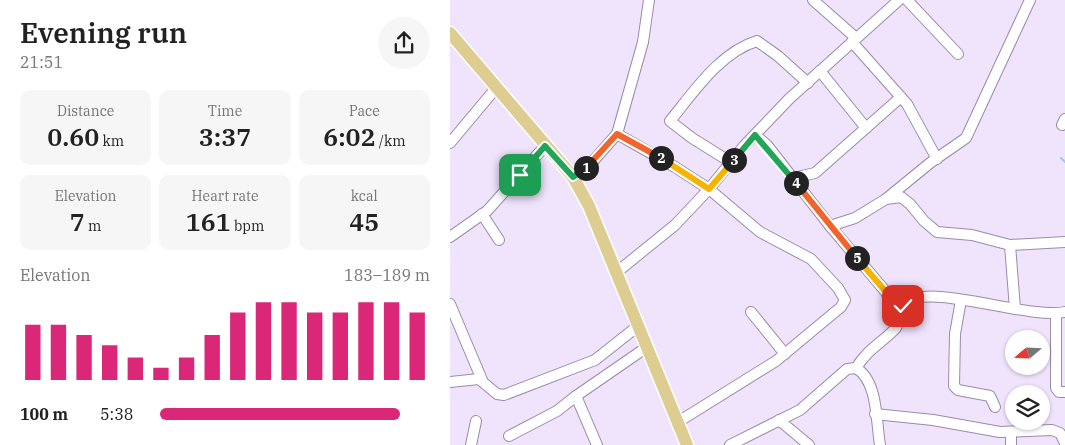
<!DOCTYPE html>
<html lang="en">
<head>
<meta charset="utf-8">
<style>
  body { margin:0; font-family:"IBM Plex Serif",serif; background:#f6f6f6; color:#222; height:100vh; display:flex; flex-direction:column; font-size:19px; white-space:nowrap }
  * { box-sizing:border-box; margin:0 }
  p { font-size:16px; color:#767676 }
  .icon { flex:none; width:28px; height:28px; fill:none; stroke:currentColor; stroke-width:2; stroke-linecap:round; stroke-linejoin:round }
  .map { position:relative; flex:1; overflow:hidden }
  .panel { display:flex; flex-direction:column; background:#fff; width:450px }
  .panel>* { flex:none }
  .needle { width:32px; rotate:251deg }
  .tools { position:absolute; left:555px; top:330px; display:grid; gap:10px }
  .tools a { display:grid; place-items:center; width:45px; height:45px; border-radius:50%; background:#fff; box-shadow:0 1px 4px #0004; font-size:25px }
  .pin { position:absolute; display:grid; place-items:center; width:42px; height:42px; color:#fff; margin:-21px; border-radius:10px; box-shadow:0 2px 8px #0006 }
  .km { position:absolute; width:25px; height:25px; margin:-12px; border-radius:50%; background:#222; color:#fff; font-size:14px; line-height:25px; text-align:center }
  .round { display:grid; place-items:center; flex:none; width:52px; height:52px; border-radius:26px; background:#f6f6f6 }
  .summary { display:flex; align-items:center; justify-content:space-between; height:85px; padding:0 20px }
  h1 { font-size:28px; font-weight:600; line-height:38px }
  .figures { display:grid; grid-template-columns:repeat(3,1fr); gap:8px; height:85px; padding:5px 20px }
  .figures div { display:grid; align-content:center; border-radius:10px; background:#f6f6f6; text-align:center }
  .figures b { font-size:25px; font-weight:600 }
  .figures small { font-size:14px; font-weight:400 }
  .figures p { font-size:14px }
  .chart { height:140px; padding:10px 20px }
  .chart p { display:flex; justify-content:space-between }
  .chart svg { width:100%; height:90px; margin-top:5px; stroke:#db2777; stroke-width:6 }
  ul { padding:0 20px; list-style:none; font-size:16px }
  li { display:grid; grid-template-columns:80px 60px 1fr; align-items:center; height:38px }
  li i { height:12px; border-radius:6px; background:#db2777 }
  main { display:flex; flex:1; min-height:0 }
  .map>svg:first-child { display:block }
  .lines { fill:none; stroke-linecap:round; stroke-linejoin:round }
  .stream { stroke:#a0c8f2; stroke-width:2 }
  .minor-casing { stroke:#9a8ba8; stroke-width:12 }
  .major-casing { stroke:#fff; stroke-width:15 }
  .minor { stroke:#fff; stroke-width:10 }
  .major { stroke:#ddcd91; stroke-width:12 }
  .split-1-casing { stroke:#fff; stroke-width:10 }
  .split-2-casing { stroke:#fff; stroke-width:10 }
  .split-3-casing { stroke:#fff; stroke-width:10 }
  .split-4-casing { stroke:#fff; stroke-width:10 }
  .split-5-casing { stroke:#fff; stroke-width:10 }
  .split-6-casing { stroke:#fff; stroke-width:10 }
  .split-1 { stroke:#22a559; stroke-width:6 }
  .split-2 { stroke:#f0652b; stroke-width:6 }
  .split-3 { stroke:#f5b400; stroke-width:6 }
  .split-4 { stroke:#22a559; stroke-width:6 }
  .split-5 { stroke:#f0652b; stroke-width:6 }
  .split-6 { stroke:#f5b400; stroke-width:6 }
</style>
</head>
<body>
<main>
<section class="panel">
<div class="summary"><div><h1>Evening run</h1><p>21:51</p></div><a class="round"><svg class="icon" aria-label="share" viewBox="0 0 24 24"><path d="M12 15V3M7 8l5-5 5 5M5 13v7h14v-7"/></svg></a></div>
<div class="figures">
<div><p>Distance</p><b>0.60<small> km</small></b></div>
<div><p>Time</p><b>3:37</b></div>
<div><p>Pace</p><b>6:02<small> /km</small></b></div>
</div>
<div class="figures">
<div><p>Elevation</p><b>7<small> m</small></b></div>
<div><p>Heart rate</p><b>161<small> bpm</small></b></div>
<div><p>kcal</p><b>45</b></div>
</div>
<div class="chart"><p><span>Elevation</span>183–189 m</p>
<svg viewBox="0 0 160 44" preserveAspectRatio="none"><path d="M5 44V17M15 44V17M25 44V22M35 44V27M45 44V33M55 44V38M65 44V33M75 44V22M85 44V11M95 44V6M105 44V6M115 44V11M125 44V11M135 44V6M145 44V6M155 44V11"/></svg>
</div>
<ul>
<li><b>100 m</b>5:38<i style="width:89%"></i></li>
</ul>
</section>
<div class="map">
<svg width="615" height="445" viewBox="0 0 615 445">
  <rect width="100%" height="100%" fill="#f0e4fd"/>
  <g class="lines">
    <path class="stream" d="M 611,158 L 615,162"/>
    <g class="minor-casing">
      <g id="minor">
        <path d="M 363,0 L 406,38"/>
        <path d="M 457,0 L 508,54"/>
        <path d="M 402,42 L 457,104 L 487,159"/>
        <path d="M 370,71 L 416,128"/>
        <path d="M 612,125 L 615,119"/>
        <path d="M 167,134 L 225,167 L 259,189 L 310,232 L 361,259 L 388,288 L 395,300 L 391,307 L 326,361 L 228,422"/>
        <path d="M 305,135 L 317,145 L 380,226 L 436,292 L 449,322"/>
        <path d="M 0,143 L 46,88"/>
        <path d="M 282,163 L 242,138 L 220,121 C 243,93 270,52 307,41 L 328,56 L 358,83"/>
        <path d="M 123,177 L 137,168 L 167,134 L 193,42 L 199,0"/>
        <path d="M 343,178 L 365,173 L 451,97"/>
        <path d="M 436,199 L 480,163 L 516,138 L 580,0"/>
        <path d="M 32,214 L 49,240"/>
        <path d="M 380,226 L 405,218 L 436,199 L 451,197 L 460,204 L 474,221 L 487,232 L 522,235 L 560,245 L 615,242"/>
        <path d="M 0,237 L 37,211 L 95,146"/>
        <path d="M 560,245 L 565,309"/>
        <path d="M 167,272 L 225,225 L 259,189 L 294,146 L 339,99 L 449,0"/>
        <path d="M 511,300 L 505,334 L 504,386 L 508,390 L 540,396 L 545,407"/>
        <path d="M 0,304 L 32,380"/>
        <path d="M 301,312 L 335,354"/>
        <path d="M 606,314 L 606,388 L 609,392 L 615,392"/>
        <path d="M 406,368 C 417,350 430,344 444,330 C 452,323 448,309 456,303 C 480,282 579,320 615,312"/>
        <path d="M 0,382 L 29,379 L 47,394 L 54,395 L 145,360 L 188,326"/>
        <path d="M 425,414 L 483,420 L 550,432 L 602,430 L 610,433 L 615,443"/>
        <path d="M 329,420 L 359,445"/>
        <path d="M 59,436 L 107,411 L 126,396"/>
        <path d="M 21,445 L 26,421"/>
        <path d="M 147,445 L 126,396 L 197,347"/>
        <path d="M 280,445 L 350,410 L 397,369 L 406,368 C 428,381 426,421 430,445"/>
        <path d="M 561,445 L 561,432"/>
      </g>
    </g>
    <g class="major-casing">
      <path id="major" d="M 0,33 L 123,177 L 139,206 L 237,445"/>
    </g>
    <use href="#minor" class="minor"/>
    <use href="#major" class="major"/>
  </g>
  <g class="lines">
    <g class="split-1-casing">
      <path id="split-1" d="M 70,175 L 95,146 L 123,177 L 136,168"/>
    </g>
    <g class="split-2-casing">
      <path id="split-2" d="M 136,168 L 167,134 L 211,158"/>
    </g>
    <g class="split-3-casing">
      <path id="split-3" d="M 211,158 L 259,189 L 284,160"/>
    </g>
    <g class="split-4-casing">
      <path id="split-4" d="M 284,160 L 305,135 L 346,183"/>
    </g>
    <g class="split-5-casing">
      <path id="split-5" d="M 346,183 L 407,258"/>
    </g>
    <g class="split-6-casing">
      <path id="split-6" d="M 407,258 L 436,292 L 449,322 L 453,306"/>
    </g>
    <use href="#split-1" class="split-1"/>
    <use href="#split-2" class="split-2"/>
    <use href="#split-3" class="split-3"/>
    <use href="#split-4" class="split-4"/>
    <use href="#split-5" class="split-5"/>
    <use href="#split-6" class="split-6"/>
  </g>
</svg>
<div class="tools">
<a><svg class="needle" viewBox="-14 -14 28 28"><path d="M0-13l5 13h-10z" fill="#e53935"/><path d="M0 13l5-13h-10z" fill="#767676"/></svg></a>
<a><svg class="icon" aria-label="layers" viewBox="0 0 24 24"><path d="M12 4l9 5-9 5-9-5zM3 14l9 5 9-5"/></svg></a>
</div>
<div class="pin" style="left:70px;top:175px;background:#1e9e55"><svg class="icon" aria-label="arrive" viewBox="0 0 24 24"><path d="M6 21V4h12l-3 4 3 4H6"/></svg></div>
<div class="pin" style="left:453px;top:306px;background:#d93025"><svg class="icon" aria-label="check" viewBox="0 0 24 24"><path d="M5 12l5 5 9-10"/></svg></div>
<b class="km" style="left:136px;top:168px">1</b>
<b class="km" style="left:211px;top:158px">2</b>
<b class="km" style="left:284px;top:160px">3</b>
<b class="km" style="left:346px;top:183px">4</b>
<b class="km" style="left:407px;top:258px">5</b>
</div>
</main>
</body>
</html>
